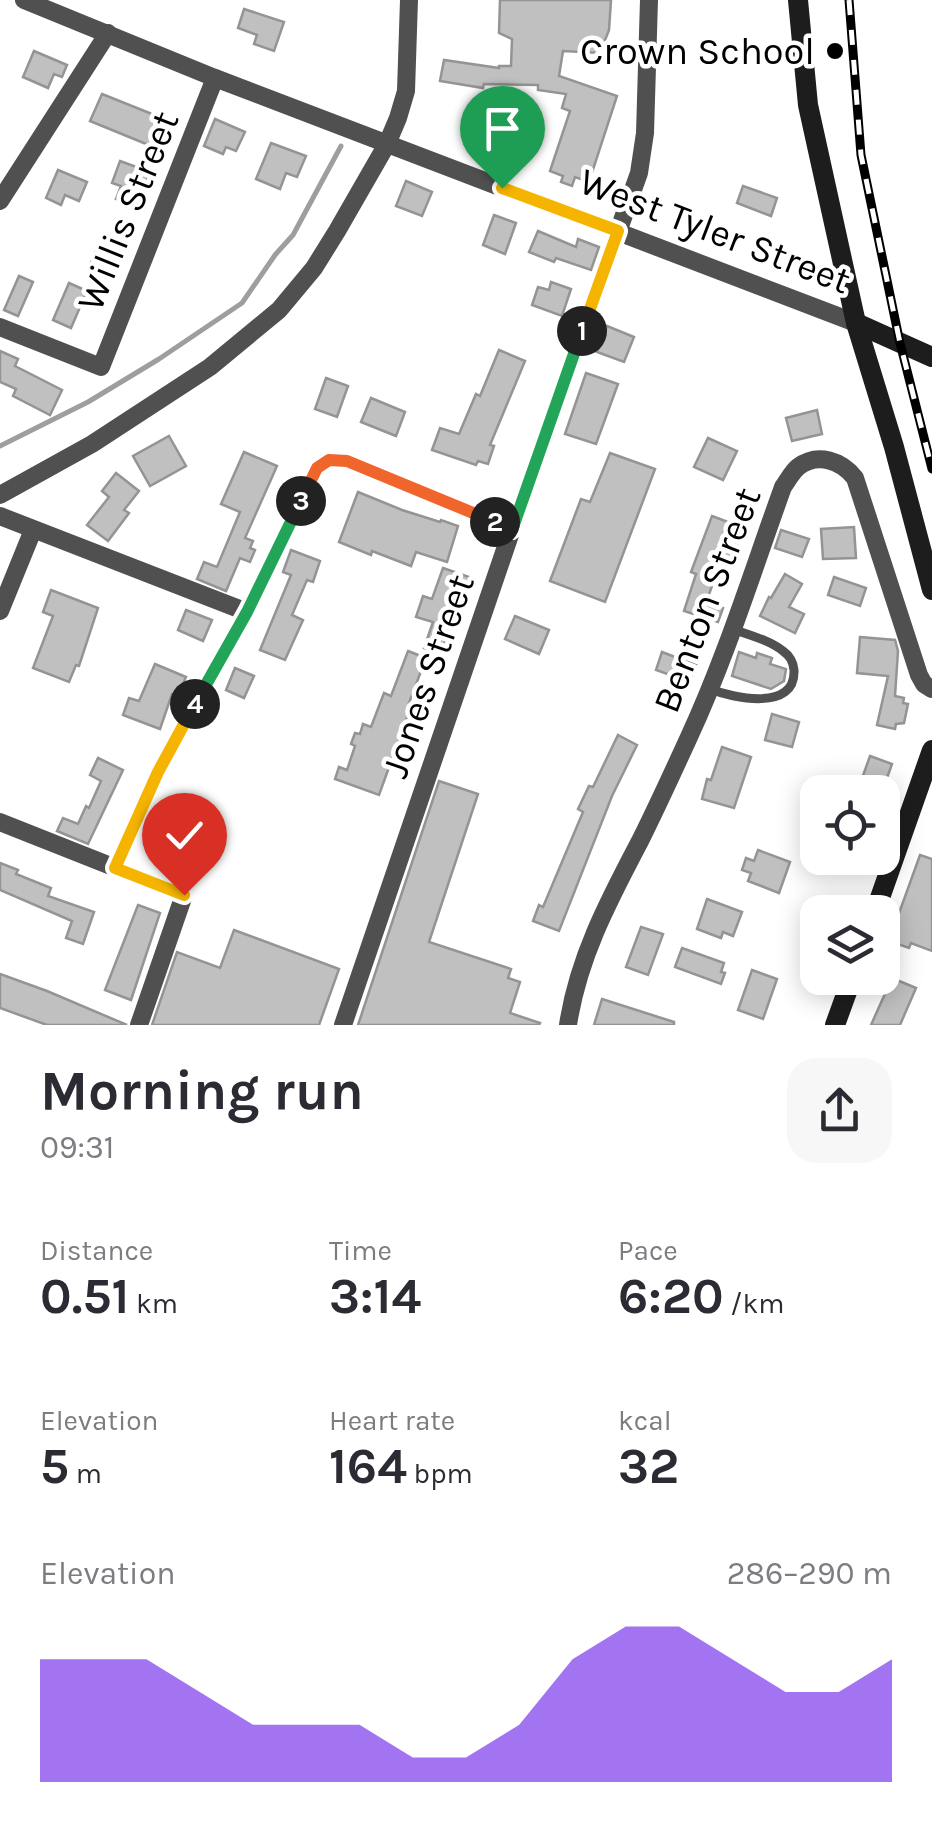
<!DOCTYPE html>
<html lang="en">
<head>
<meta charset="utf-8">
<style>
  body { margin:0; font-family:Karla,sans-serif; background:#f7f7f7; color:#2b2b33; height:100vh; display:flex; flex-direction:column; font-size:38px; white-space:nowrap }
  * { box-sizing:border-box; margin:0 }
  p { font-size:32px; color:#7c7c81 }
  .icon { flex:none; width:55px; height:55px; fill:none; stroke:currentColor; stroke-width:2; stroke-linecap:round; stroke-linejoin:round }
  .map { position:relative; height:1025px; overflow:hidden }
  .details { display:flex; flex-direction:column; background:#fff; flex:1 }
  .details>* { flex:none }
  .tools { position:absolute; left:800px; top:775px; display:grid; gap:20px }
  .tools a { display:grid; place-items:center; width:100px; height:100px; border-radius:20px; background:#fff; box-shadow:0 5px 25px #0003; font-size:50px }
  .pin { position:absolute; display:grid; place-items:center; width:85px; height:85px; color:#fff; margin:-102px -42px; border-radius:50% 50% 50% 0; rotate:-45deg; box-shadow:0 0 10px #0007 }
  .pin .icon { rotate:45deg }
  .km { position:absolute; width:50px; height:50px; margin:-25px; border-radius:50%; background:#222; color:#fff; font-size:28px; line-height:50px; text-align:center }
  .round { display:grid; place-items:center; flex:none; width:105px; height:105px; border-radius:30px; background:#f7f7f7 }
  .headline { display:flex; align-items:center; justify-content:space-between; height:170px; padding:0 40px }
  h1 { font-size:55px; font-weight:700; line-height:75px }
  .metrics { display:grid; grid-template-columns:repeat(3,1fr); gap:15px; height:170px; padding:10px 40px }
  .metrics div { display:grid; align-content:center }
  .metrics b { font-size:50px; font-weight:700 }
  .metrics small { font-size:28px; font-weight:400 }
  .metrics p { font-size:28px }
  .chart { height:280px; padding:20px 40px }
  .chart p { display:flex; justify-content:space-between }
  .chart svg { width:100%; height:180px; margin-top:10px; fill:#7c3aed; opacity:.7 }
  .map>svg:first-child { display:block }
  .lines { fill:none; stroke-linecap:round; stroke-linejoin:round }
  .stream { stroke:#9e9e9e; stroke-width:5 }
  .building { fill:#c0c0c0; stroke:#949494; stroke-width:2.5 }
  .lane { stroke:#505050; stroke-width:9 }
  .street { stroke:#505050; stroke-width:18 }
  .secondary { stroke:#1d1d1d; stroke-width:20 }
  .rail-casing { stroke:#000; stroke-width:9 }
  .rail { stroke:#fff; stroke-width:5; stroke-dasharray:15; stroke-linecap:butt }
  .split-1-casing { stroke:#fff; stroke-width:20 }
  .split-2-casing { stroke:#fff; stroke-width:20 }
  .split-3-casing { stroke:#fff; stroke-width:20 }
  .split-4-casing { stroke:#fff; stroke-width:20 }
  .split-5-casing { stroke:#fff; stroke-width:20 }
  .split-1 { stroke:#f5b400; stroke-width:12 }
  .split-2 { stroke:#22a559; stroke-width:12 }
  .split-3 { stroke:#f0652b; stroke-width:12 }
  .split-4 { stroke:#22a559; stroke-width:12 }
  .split-5 { stroke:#f5b400; stroke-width:12 }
  .poi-dot { fill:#000; stroke:#fff; stroke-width:4 }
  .labels { text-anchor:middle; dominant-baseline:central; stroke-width:9; stroke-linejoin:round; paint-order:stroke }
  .poi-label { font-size:38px; fill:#000; stroke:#fff; text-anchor:end }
  .street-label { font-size:38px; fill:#000; stroke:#fff }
</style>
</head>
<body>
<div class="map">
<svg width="932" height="1025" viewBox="0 0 932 1025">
  <rect width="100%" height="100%" fill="#fff"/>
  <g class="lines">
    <path class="stream" d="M 0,446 L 88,402 L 159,359 L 242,303 L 275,255 L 293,235 L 341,146"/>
  </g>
  <g class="building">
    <path d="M 500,0 L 611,0 L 609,30 L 600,53 L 563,51 L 559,76 L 617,96 L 589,182 L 575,177 L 572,186 L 561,182 L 563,176 L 550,171 L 570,111 L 562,108 L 566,94 L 538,90 L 538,85 L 484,84 L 483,88 L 440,81 L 444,60 L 499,68 L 499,66 L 511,66 L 512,39 L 499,33 Z"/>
    <path d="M 244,9 L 284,22 L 274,51 L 254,44 L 257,35 L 238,28 Z"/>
    <path d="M 34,51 L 67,65 L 62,77 L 54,74 L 48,88 L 23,77 Z"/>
    <path d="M 102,94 L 167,120 L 156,148 L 90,121 Z"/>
    <path d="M 215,119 L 245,132 L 236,151 L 226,147 L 223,154 L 204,146 Z"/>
    <path d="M 271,143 L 306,156 L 297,177 L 286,173 L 280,189 L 256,179 Z"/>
    <path d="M 120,161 L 150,172 L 142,193 L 133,190 L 128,203 L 116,199 L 121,186 L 112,183 Z"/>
    <path d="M 58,170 L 87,182 L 79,201 L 65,195 L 61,205 L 46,198 Z"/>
    <path d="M 406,181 L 432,192 L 422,216 L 396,206 Z"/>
    <path d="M 743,186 L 777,198 L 771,216 L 737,203 Z"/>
    <path d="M 494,215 L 516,223 L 505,254 L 483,245 Z"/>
    <path d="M 538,231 L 576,247 L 578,239 L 599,247 L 591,270 L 556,258 L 554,262 L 529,252 Z"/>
    <path d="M 98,245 L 121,254 L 110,279 L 88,269 Z"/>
    <path d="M 19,276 L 33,282 L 18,316 L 4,310 Z"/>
    <path d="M 551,282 L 571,289 L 562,316 L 532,305 L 538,287 L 549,290 Z"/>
    <path d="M 69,283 L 87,291 L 71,328 L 53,320 Z"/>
    <path d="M 607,326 L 634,337 L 624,362 L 597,352 Z"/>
    <path d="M 499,350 L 525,361 L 490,445 L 494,446 L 488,464 L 478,461 L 476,465 L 432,450 L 440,428 L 459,434 L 476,394 L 480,396 Z"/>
    <path d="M 0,351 L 18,359 L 15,366 L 62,390 L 50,415 L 13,396 L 16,389 L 0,382 Z"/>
    <path d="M 586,373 L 618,384 L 596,444 L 565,434 Z"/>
    <path d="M 326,378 L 348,386 L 337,417 L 315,409 Z"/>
    <path d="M 371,398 L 405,412 L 396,436 L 361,422 Z"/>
    <path d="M 817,410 L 822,434 L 792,441 L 786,418 Z"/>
    <path d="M 169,436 L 186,466 L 150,486 L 133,456 Z"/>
    <path d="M 708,438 L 737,451 L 723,480 L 694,467 Z"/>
    <path d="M 244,452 L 277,466 L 245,538 L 253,541 L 250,548 L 255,550 L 250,562 L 240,558 L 226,591 L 197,579 L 204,562 L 217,567 L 240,512 L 221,504 Z"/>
    <path d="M 610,453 L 655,469 L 605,602 L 550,581 L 581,499 L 590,502 Z"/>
    <path d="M 116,473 L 139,491 L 124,510 L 129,513 L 108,541 L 87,525 L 109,497 L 102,491 Z"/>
    <path d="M 358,492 L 402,510 L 440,522 L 441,520 L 458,526 L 447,562 L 416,552 L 411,566 L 372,551 L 371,555 L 339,542 Z"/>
    <path d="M 712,516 L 728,522 L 722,536 L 738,546 L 724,584 L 714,580 L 706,603 L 723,608 L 718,622 L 684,611 L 696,574 L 691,572 Z"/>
    <path d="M 854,527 L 856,558 L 823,559 L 821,529 Z"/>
    <path d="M 781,530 L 809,539 L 802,557 L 775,548 Z"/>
    <path d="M 291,550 L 320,561 L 313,582 L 307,580 L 292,615 L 303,620 L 285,660 L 260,650 L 291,575 L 283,572 Z"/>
    <path d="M 443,568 L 469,577 L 462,598 L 460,597 L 441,654 L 424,648 L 433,622 L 416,617 L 423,596 L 432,599 Z"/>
    <path d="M 785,574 L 802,584 L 789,607 L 804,614 L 795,633 L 760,616 L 769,597 L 771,598 Z"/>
    <path d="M 834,577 L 866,588 L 860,606 L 828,595 Z"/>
    <path d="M 51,590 L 98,608 L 79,666 L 76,665 L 69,682 L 33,668 L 53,616 L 43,612 Z"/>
    <path d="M 186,610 L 212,620 L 203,641 L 178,630 Z"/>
    <path d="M 515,616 L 549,630 L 539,654 L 505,639 Z"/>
    <path d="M 860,637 L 895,640 L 898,651 L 895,696 L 904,698 L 903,703 L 908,704 L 904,723 L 896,724 L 895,729 L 877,725 L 888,676 L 857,673 Z"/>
    <path d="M 408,651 L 426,658 L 409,703 L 412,704 L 379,795 L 335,779 L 339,767 L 347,770 L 355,746 L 351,744 L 355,733 L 360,734 L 363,724 L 371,727 L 384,693 L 391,696 Z"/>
    <path d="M 662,652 L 696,665 L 690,682 L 656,670 Z"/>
    <path d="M 739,652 L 756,658 L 757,653 L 772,658 L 770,664 L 786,669 L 784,681 L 771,689 L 732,676 Z"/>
    <path d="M 155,664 L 186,677 L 177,697 L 172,694 L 160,729 L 123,715 L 129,698 L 139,701 Z"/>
    <path d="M 235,668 L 254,676 L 244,698 L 226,690 Z"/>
    <path d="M 772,714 L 799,722 L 792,747 L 765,740 Z"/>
    <path d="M 618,735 L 637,745 L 612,796 L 559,931 L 533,921 L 539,905 L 543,907 L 583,812 L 578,809 L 589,786 L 593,787 Z"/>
    <path d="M 722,747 L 751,757 L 734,808 L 702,799 L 707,779 L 711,780 Z"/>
    <path d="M 870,756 L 892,764 L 882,792 L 860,784 Z"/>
    <path d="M 98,758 L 123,770 L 88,844 L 57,831 L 63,818 L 78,824 L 86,806 L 89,808 L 101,781 L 90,775 Z"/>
    <path d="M 439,781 L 478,794 L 429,942 L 511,969 L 508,978 L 520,982 L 510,1013 L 540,1023 L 539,1025 L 358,1025 Z"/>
    <path d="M 758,850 L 790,862 L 779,893 L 748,881 L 751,873 L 742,870 L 746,858 L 754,861 Z"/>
    <path d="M 920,855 L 932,859 L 932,951 L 911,943 L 909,948 L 889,941 Z"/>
    <path d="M 0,863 L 18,870 L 16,874 L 51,888 L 48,896 L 94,912 L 83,944 L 66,938 L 72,921 L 0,890 Z"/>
    <path d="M 707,899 L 742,912 L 733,936 L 723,932 L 721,938 L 697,929 Z"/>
    <path d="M 138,905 L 160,913 L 131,1000 L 105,990 Z"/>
    <path d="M 641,927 L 663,934 L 648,975 L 626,967 Z"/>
    <path d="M 234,930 L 339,969 L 319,1025 L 152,1025 L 177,952 L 220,968 Z"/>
    <path d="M 682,948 L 724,963 L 721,972 L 725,973 L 721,984 L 675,967 Z"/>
    <path d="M 752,970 L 777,979 L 763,1019 L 738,1010 Z"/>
    <path d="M 0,974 L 47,991 L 127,1025 L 47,1025 L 0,1008 Z"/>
    <path d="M 892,978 L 916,988 L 900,1025 L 871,1025 Z"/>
    <path d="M 602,999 L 674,1022 L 674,1025 L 594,1025 Z"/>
  </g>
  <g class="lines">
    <path class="lane" d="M 710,689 C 733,698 796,712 794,670 C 793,661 790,656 783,651 C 769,640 749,635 732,629"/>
    <g class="street">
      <path d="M 24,0 L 215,78 L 856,323"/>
      <path d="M 0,201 L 108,33"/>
      <path d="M 0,327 L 101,367 L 215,78"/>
      <path d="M 0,495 L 92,444 L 210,367 L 279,310 L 314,268 L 337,231 L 387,144 L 398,118 L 406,91 L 409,0"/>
      <path d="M 0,516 L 247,612"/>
      <path d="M 0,611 L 33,530"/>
      <path d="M 0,822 L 184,895 L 139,1025"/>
      <path d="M 115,868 L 158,772 L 247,612 L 317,468 L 329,460 L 347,461 L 512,529"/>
      <path d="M 343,1025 L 512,529 L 639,173 L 645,133 L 649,0"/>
      <path d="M 568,1025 C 578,958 609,900 640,841 C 657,807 673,772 689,737 C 726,657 753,570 783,487 C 788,480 792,472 798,467 C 818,452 842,461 855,478 L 919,675 L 924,684 L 932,689"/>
    </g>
    <g class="secondary">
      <path d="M 798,0 L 808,105 L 856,323 L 894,447 L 932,590"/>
      <path d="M 856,323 L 932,357"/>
      <path d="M 875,912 L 932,750"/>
      <path d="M 835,1025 L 852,978"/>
    </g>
    <g class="rail-casing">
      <path id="rail" d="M 849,0 L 861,155 L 900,343 L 932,469"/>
    </g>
    <use href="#rail" class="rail"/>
  </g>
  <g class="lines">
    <g class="split-1-casing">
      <path id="split-1" d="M 502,188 L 618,231 L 582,331"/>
    </g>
    <g class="split-2-casing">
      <path id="split-2" d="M 495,522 L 512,530 L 582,331"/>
    </g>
    <g class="split-3-casing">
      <path id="split-3" d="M 301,501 L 317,468 L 329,460 L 347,461 L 495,522"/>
    </g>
    <g class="split-4-casing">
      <path id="split-4" d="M 195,704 L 247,612 L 301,501"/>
    </g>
    <g class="split-5-casing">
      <path id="split-5" d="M 184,895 L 115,868 L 158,772 L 195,704"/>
    </g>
    <use href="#split-1" class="split-1"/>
    <use href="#split-2" class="split-2"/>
    <use href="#split-3" class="split-3"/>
    <use href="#split-4" class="split-4"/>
    <use href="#split-5" class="split-5"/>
  </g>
  <circle class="poi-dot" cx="835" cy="51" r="10"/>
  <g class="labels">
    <g class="poi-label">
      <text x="815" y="51">Crown School</text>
    </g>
    <g class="street-label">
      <text transform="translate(128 211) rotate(-68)">Willis Street</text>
      <text transform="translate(715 231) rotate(21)">West Tyler Street</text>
      <text transform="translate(707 600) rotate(-69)">Benton Street</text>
      <text transform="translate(428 676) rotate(-71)">Jones Street</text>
    </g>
  </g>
</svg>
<div class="tools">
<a><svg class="icon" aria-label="locate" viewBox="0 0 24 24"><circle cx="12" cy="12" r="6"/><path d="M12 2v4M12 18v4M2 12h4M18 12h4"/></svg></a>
<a><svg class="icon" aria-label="layers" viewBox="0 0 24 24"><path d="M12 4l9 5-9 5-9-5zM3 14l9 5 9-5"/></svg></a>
</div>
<div class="pin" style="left:502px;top:188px;background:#1e9e55"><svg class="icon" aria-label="arrive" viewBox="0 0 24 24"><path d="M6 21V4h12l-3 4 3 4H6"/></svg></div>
<div class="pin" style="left:184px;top:895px;background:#d93025"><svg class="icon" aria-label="check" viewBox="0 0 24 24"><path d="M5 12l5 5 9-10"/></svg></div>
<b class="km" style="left:582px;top:331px">1</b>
<b class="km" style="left:495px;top:522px">2</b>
<b class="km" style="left:301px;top:501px">3</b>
<b class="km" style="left:195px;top:704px">4</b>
</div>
<section class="details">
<div class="headline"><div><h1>Morning run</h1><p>09:31</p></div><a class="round"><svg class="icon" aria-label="share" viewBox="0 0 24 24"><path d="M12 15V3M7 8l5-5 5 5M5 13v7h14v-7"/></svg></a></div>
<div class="metrics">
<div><p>Distance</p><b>0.51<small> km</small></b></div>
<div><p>Time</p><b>3:14</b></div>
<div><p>Pace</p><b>6:20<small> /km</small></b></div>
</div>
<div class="metrics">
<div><p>Elevation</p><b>5<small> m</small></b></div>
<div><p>Heart rate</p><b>164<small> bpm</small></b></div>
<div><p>kcal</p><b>32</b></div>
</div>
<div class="chart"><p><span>Elevation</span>286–290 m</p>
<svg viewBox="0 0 160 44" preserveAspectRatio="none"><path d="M0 44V14L10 14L20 14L30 22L40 30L50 30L60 30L70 38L80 38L90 30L100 14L110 6L120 6L130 14L140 22L150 22L160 14V44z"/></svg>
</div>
</section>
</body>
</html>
